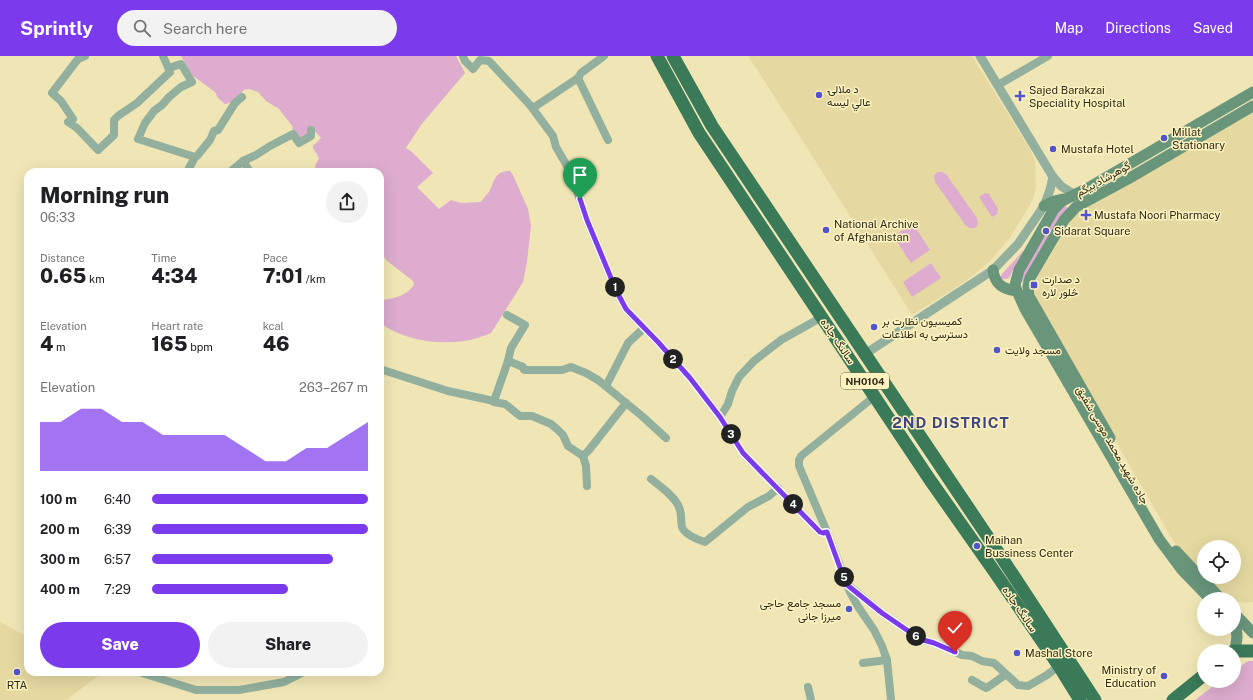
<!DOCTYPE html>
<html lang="en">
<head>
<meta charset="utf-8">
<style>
  body { margin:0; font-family:"Public Sans",Vazirmatn,sans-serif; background:#f2f2f2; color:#202124; height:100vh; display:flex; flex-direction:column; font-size:15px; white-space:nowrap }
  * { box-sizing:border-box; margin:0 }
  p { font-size:13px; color:#757577 }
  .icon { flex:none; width:22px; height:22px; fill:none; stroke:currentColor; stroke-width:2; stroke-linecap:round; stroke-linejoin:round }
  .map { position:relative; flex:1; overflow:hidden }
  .drawer { position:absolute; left:24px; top:112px; width:360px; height:508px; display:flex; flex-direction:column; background:#fff; border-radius:12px; box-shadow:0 4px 16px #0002 }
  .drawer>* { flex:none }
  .fabs { position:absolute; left:1197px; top:484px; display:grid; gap:8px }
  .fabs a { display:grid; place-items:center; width:44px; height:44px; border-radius:50%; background:#fff; box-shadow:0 4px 16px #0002; font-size:20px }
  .pin { position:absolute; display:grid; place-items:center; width:34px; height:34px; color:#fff; margin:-41px -17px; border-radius:50% 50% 50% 0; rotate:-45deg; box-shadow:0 0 4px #0007 }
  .pin .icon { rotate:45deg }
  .km { position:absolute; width:20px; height:20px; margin:-10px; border-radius:50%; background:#222; color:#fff; font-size:11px; line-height:20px; text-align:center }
  .round { display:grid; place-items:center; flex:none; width:42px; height:42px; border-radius:21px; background:#f2f2f2 }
  .overview { display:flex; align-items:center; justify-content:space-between; height:68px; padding:0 16px }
  h1 { font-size:22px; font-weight:800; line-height:30px }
  .metrics { display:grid; grid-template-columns:repeat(3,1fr); gap:6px; height:68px; padding:4px 16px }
  .metrics div { display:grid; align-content:center }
  .metrics b { font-size:20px; font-weight:800 }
  .metrics small { font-size:11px; font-weight:400 }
  .metrics p { font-size:11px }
  .chart { height:112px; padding:8px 16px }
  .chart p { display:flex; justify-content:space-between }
  .chart svg { width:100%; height:72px; margin-top:4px; fill:#7c3aed; opacity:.7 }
  .primary-button { display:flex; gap:8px; margin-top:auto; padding:8px 16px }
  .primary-button a { flex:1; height:46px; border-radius:24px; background:#7c3aed; color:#fff; font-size:16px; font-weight:800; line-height:46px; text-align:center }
  .primary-button a+a { background:#f2f2f2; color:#202124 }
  ul { padding:0 16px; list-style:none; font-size:13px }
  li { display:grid; grid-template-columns:64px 48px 1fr; align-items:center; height:30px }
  li i { height:10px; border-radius:5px; background:#7c3aed }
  header { display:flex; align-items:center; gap:24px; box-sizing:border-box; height:56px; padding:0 20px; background:#7c3aed; color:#fff }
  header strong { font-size:19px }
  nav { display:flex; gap:22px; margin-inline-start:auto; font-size:14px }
  .search { width:280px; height:36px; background:#f2f2f2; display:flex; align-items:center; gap:10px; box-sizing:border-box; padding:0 14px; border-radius:22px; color:#757577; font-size:15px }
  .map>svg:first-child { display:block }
  .built { fill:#e5d9a1; fill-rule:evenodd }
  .green { fill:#ddacce }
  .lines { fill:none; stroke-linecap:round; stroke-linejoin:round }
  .minor { stroke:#92b09d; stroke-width:8 }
  .tertiary { stroke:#92b09d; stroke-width:9 }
  .secondary { stroke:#69957b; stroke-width:11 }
  .trunk { stroke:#3a7a58; stroke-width:13 }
  .route-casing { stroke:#fff; stroke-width:8 }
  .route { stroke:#7c3aed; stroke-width:5 }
  .poi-dot { fill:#5354cb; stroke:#fdf3c1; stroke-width:1.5 }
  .labels { text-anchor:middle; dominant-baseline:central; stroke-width:3; stroke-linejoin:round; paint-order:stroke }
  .shield { fill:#fdf3c1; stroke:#6b6649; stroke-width:1 }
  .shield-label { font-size:10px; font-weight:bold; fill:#2d2916 }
  .poi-label { font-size:11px; fill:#2d2916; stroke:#fdf3c1; text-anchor:start }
  .street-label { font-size:11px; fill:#2d2916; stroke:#fdf3c1 }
  .district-label { font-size:15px; font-weight:bold; letter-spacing:1px; fill:#404582; stroke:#fdf3c1 }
</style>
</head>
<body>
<header>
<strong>Sprintly</strong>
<div class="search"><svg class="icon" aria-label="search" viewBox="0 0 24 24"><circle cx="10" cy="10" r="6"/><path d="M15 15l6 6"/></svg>Search here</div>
<nav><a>Map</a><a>Directions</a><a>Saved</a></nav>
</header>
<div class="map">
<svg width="1253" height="644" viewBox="0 0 1253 644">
  <rect width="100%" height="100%" fill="#f0e6b5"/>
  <g class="built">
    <path d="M 748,0 L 972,0 L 1031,95 L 1035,106 L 1036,129 L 1035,137 L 1030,149 L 1009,183 L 989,206 L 966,225 L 912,259 L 799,79 Z"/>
    <path d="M 1253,54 L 1253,546 L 1247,547 L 1234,545 L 1234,543 L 1229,543 L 1222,539 L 1202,520 L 1175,488 L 1038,251 L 1035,238 L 1036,224 L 1072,162 L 1079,155 ZM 1204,491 L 1234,491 L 1234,521 L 1204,521 Z"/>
    <path d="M 0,566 L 28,581 L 28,616 L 96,616 L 101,618 L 66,644 L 0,644 Z"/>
  </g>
  <g class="green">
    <path d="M 181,0 L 456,0 L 465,17 L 421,69 L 406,92 L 412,96 L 433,117 L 417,131 L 439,153 L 451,144 L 461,147 L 481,146 C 483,143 486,139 489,136 C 495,125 494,115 510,115 L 513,119 L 528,153 L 531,170 L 527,206 L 523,226 L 491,277 C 483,280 473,284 464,285 C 436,289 404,284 380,267 L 380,241 L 383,244 C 395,242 406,240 414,229 L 413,225 L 386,204 L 382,197 L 380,181 L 381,180 L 383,172 L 380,171 L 380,116 L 317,116 L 315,110 L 319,102 L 313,92 L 313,89 L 315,88 L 321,82 L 314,74 L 301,84 L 297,82 L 292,72 L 293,71 L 279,53 L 266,45 L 258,36 L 249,33 L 244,34 L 232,46 L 225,48 L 218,42 L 215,36 L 192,19 Z"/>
    <path d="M 938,116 L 942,116 L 946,118 L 977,162 L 978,169 L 975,172 L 970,172 L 966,170 L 935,126 L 934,119 Z"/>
    <path d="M 985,137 L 989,138 L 998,153 L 997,158 L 992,161 L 979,141 Z"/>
    <path d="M 1064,150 L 1067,151 L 1067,154 L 1024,226 L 1021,226 L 1022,216 L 1051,164 Z"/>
    <path d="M 913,168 L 930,194 L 911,207 L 893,180 Z"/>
    <path d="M 1024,194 L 1009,222 L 1006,223 L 1001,223 L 1000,222 L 1002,218 Z"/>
    <path d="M 931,207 L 941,222 L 912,241 L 903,226 Z"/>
    <path d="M 1248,605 L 1253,605 L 1253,644 L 1195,644 L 1220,625 L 1234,625 L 1234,615 Z"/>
  </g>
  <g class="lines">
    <g class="minor">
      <path d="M 85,0 L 78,3 L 52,37 L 61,45 L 73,63 L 68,66 L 77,72 L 98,94 L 114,79 L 114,64 L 118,60 L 137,47 L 170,16 L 169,12 L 181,8 L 192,26 L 181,31 L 169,41 L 162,49 L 154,55 L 145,67 L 138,83 L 195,101"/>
      <path d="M 163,0 L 170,16"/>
      <path d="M 463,0 L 465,5 L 473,13 L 480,4 L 489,5 L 530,49 L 553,80 L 556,91 L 570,115 L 587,164 L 616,234 L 626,253 L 658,286 L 690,322 L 720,361 L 743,397 L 820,476 L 823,477 L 827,476"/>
      <path d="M 578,22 L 608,84"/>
      <path d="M 998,29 L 1048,0"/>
      <path d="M 530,49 L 533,52 L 578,22 L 581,17 L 604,0"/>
      <path d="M 243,105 L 250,116"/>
      <path d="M 187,116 L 195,101 L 197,100 L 210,84 L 214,75 L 218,74 L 235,47 L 242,41"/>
      <path d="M 230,116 L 243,105 L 256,99 L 270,90 L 293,78 L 299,87 L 311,80 L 311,74"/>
      <path d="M 508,305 L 523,311 L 524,314 L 562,314 L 571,311 L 586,317 L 598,324 L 642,360 L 666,382"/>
      <path d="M 380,317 L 383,314 L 448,335 L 494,345 L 494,346 L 505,348 L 520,360 L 532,360 L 551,368 L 558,374 L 563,379 L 568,390 L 583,400 L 586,410 L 587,430"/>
      <path d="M 606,330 L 628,287 L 644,272"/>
      <path d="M 875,340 L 801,400 L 799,404 L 799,410 L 827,476 L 850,536 L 857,549 L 874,574 L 882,590 L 887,604 L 891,644"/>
      <path d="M 494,345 L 508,305 L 511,292 L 525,269 L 507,259"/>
      <path d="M 720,361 L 728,348 L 732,335 L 739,321 L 754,305 L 781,284 L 822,261"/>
      <path d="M 583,400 L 589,394 L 626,347"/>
      <path d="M 651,423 C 661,431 672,438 678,449 C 683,458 680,463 682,471 C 684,478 698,484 705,486 L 748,451 L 769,440 L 778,432"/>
      <path d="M 847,528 L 882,557 L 920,583 L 934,587 L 962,599 L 972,600 L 982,605 L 994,607 L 1018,629 L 1028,630 L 1047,619 L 1059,610"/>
      <path d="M 863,607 L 887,604"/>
      <path d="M 139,616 L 196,634 L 239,634 L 284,626 L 304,616"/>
      <path d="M 972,624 L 986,632 L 988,631 L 1005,619"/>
      <path d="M 808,631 L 811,644"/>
    </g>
    <g class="tertiary">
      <path d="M 980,0 L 1053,121 L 1061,130 L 1075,139 L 1077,143"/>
      <path d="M 865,298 L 993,214 L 1018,188 L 1044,150 L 1050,134 L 1053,121"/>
    </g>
    <g class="secondary">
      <path d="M 1044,150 L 1054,145 L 1063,143"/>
      <path d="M 993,214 C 995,229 1003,233 1017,235"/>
      <path d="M 1110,382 L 1029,240 L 1028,230 L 1030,222 L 1064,164 L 1076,151 L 1128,123 L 1253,50"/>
      <path d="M 1176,495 L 1221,543"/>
      <path d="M 1210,543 L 1182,514 L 1159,483 L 1025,253 L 1017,235 L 1015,229 L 1019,214 L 1054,153 L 1061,146 L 1068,142 L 1088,132 L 1253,36"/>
      <path d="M 1234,557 L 1253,577"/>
      <path d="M 1234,595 C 1237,586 1239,577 1234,569"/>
    </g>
    <g class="trunk">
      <path d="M 657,0 L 699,77 L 930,424 L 994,515 L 1059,610 L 1080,644"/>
      <path d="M 673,0 L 712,70 L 998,496 L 1095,644"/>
      <path d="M 1234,595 L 1253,595"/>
      <path d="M 1173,644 L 1204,619"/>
    </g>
  </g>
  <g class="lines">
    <g class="route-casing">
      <path id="route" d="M 580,143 L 587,164 L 616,234 L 626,253 L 658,286 L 690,322 L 720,361 L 743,397 L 820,476 L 823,477 L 827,476 L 846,528 L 882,557 L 920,583 L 934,587 L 955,596"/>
    </g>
    <use href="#route" class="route"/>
  </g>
  <g class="poi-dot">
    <circle cx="819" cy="39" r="4"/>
    <path d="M1018 34h4v4h4v4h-4v4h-4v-4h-4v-4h4z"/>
    <circle cx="1164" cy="82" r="4"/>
    <circle cx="1053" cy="93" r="4"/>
    <path d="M1084 153h4v4h4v4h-4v4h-4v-4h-4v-4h4z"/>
    <circle cx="826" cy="174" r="4"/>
    <circle cx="1046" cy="175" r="4"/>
    <rect x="1030" y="225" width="8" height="8" rx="2"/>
    <circle cx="874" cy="271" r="4"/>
    <circle cx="997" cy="294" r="4"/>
    <circle cx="977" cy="490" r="4"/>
    <circle cx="849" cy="553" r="4"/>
    <circle cx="1017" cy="597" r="4"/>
    <circle cx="17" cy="616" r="4"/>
    <circle cx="1164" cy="620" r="4"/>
  </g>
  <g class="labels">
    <rect class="shield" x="841" y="317" width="48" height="16" rx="3"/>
    <g class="shield-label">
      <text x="865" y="325">NH0104</text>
    </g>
    <g class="poi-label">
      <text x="827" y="33">د ملالۍ<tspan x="827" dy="13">عالي لیسه</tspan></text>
      <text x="1029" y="34">Sajed Barakzai<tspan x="1029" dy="13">Speciality Hospital</tspan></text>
      <text x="1172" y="76">Millat<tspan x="1172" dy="13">Stationary</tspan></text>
      <text x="1061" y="93">Mustafa Hotel</text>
      <text x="1094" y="159">Mustafa Noori Pharmacy</text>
      <text x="834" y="168">National Archive<tspan x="834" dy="13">of Afghanistan</tspan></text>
      <text x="1054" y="175">Sidarat Square</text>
      <text x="1042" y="223">د صدارت<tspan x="1042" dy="13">څلور لاره</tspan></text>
      <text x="882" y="265">کمیسیون نظارت بر<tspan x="882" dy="13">دسترسی به اطلاعات</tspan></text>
      <text x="1005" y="294">مسجد ولایت</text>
      <text x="985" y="484">Maihan<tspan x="985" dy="13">Bussiness Center</tspan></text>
      <text x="841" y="547" text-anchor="end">مسجد جامع حاجی<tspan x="841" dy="13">میرزا جانی</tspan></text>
      <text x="1025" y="597">Mashal Store</text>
      <text x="1156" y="614" text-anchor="end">Ministry of<tspan x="1156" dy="13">Education</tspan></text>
      <text x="17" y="629" text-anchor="middle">RTA</text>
    </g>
    <g class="street-label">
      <text transform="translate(1103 123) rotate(-29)">گوهرشاد بیگم</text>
      <text transform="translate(838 285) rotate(56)">سالنگ جاده</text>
      <text transform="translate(1113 389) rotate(60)">جاده شهید محمد موسی شفیق</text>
      <text transform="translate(1020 553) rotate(56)">سالنگ جاده</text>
    </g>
    <g class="district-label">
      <text x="951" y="366">2ND DISTRICT</text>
    </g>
  </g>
</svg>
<div class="fabs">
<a><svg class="icon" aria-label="locate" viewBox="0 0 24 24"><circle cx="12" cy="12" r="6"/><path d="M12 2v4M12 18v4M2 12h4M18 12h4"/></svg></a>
<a>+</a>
<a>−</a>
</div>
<div class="pin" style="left:580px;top:143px;background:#1e9e55"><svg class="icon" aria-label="arrive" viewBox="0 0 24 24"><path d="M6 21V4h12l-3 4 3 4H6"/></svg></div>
<div class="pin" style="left:955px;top:596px;background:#d93025"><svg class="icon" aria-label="check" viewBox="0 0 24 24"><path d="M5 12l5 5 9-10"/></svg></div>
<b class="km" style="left:615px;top:231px">1</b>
<b class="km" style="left:673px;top:303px">2</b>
<b class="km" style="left:731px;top:378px">3</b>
<b class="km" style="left:793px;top:448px">4</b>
<b class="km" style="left:844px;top:521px">5</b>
<b class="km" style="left:916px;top:580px">6</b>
<section class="drawer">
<div class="overview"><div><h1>Morning run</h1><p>06:33</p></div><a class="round"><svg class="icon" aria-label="share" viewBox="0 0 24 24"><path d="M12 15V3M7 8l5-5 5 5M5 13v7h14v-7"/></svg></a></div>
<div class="metrics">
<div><p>Distance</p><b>0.65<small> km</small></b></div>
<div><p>Time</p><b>4:34</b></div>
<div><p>Pace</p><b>7:01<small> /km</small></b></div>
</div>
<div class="metrics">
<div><p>Elevation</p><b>4<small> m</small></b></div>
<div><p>Heart rate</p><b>165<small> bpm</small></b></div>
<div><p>kcal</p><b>46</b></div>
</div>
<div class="chart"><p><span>Elevation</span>263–267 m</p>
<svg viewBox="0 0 160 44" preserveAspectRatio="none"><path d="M0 44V14L10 14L20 6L30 6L40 14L50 14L60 22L70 22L80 22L90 22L100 30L110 38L120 38L130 30L140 30L150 22L160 14V44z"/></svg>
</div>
<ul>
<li><b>100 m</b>6:40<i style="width:100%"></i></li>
<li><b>200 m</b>6:39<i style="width:100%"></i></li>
<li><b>300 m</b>6:57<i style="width:84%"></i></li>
<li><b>400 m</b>7:29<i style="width:63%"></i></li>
</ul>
<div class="primary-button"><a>Save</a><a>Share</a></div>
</section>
</div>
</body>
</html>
